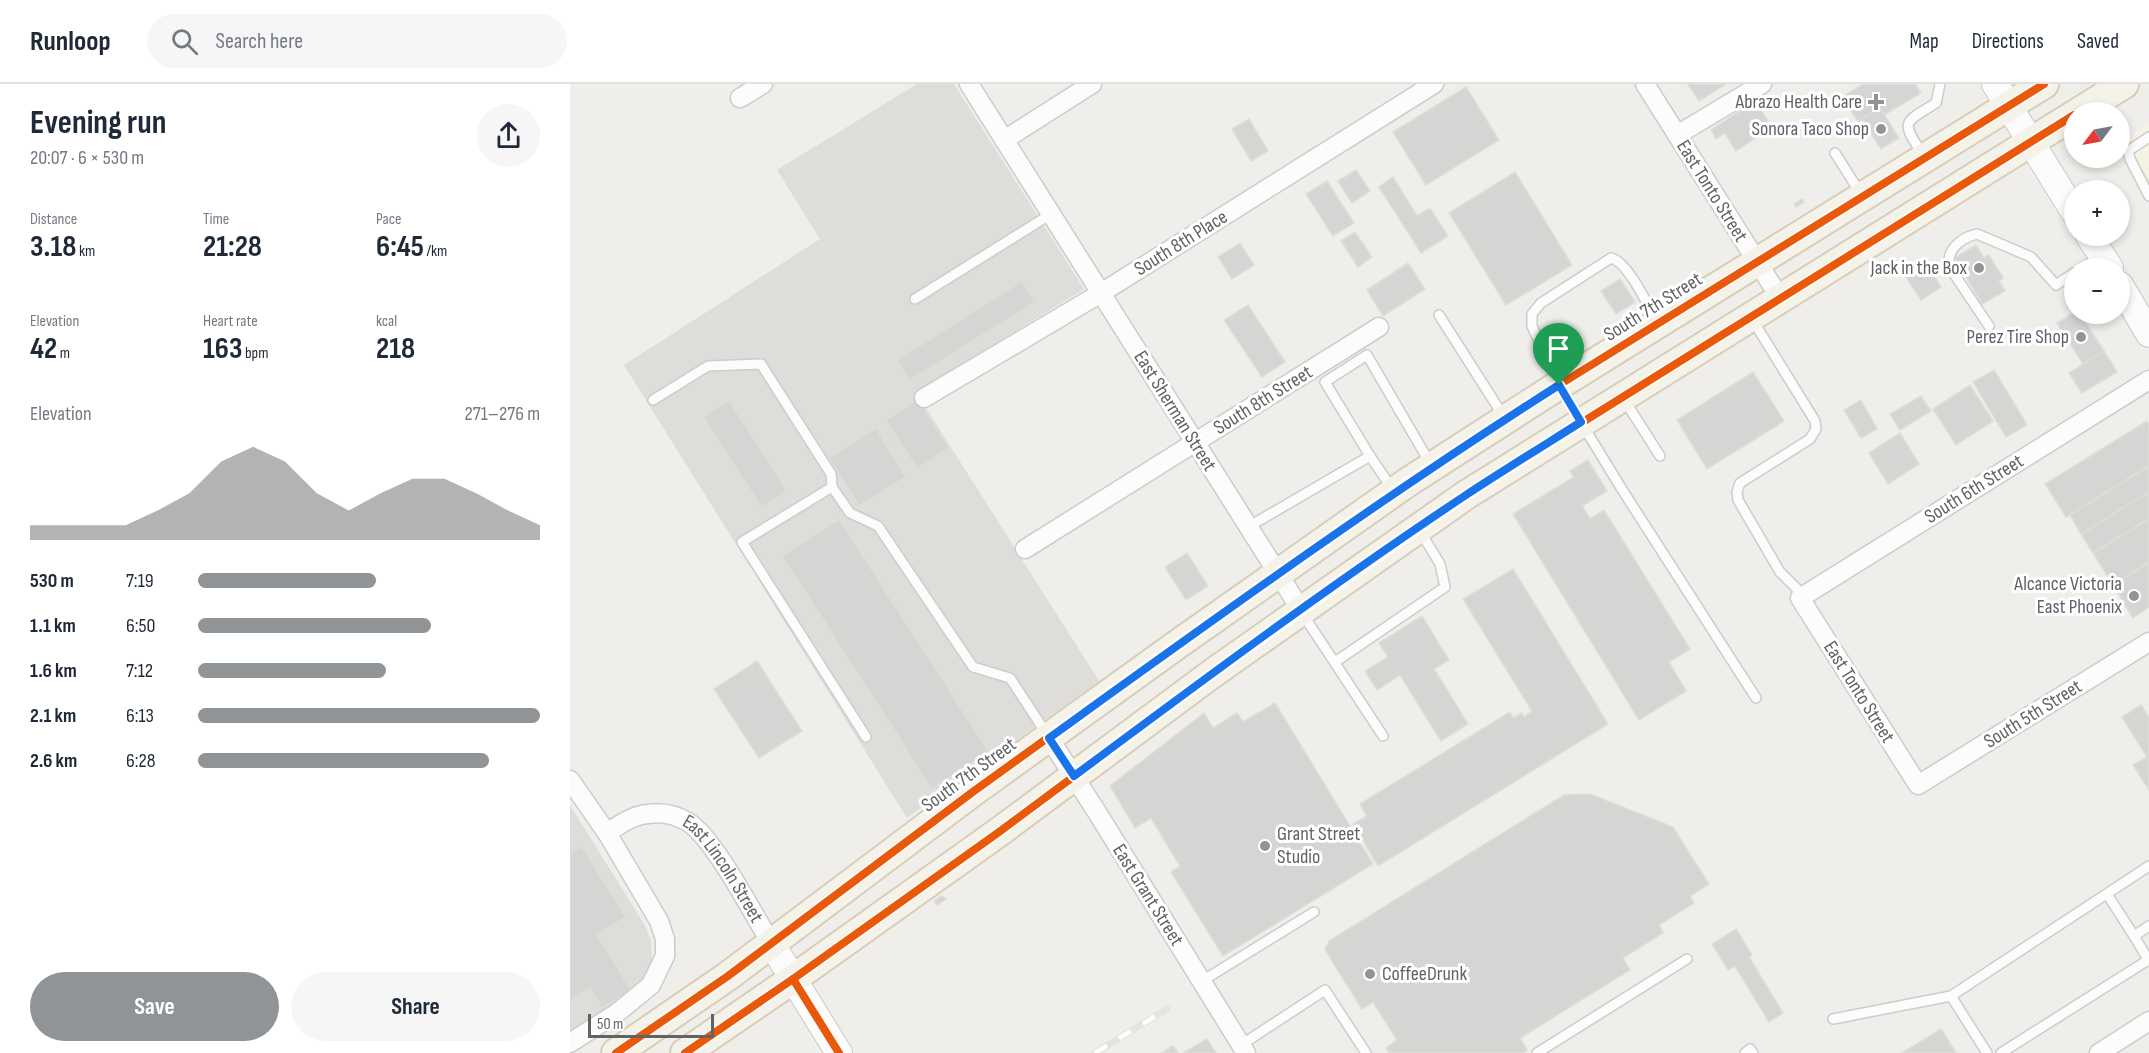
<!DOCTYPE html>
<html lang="en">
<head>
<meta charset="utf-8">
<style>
  body { margin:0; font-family:"Sofia Sans Condensed",sans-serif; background:#f6f6f7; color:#1f2937; height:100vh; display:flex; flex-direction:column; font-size:22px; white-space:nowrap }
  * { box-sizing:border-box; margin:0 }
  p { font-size:20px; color:#747a83 }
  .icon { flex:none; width:33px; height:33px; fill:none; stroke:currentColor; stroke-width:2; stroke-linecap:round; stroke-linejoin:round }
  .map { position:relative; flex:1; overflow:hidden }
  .details { display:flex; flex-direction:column; background:#fff; width:570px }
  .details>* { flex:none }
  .needle { width:39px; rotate:238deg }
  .buttons { position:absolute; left:1494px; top:18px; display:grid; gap:12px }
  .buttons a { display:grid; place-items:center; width:66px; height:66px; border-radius:50%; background:#fff; box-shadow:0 3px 9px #0003; font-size:30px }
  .scale { position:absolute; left:18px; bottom:15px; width:126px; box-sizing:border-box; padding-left:6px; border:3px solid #5f6368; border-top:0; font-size:16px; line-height:21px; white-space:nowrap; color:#5f6368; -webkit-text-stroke:4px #fff; paint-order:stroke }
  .pin { position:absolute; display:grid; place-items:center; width:51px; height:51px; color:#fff; margin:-62px -26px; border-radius:50% 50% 50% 0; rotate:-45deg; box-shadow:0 0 6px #0007 }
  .pin .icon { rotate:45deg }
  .round { display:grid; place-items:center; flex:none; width:63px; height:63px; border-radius:32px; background:#f6f6f7 }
  .head { display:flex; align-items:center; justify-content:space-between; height:102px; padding:0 30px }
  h1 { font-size:33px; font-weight:700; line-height:45px }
  .metrics { display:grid; grid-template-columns:repeat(3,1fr); gap:9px; height:102px; padding:6px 30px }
  .metrics div { display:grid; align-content:center }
  .metrics b { font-size:30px; font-weight:700 }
  .metrics small { font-size:16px; font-weight:400 }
  .metrics p { font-size:16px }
  .chart { height:168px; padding:12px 30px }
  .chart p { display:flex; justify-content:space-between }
  .chart svg { width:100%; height:108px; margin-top:6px; fill:#919496; opacity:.7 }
  .cta { display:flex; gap:12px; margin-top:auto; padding:12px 30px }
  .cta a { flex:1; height:69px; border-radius:36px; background:#919496; color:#fff; font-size:24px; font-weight:700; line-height:69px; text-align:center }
  .cta a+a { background:#f6f6f7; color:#1f2937 }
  ul { padding:0 30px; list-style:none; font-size:20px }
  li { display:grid; grid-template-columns:96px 72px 1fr; align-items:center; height:45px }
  li i { height:15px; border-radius:8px; background:#919496 }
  header { display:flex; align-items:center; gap:36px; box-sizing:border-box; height:84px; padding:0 30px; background:#fff; border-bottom:2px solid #e0e1e3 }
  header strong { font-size:28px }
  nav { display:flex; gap:33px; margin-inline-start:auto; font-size:21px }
  .search { width:420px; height:54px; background:#f6f6f7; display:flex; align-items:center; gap:15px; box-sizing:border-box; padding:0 21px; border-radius:33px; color:#747a83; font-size:22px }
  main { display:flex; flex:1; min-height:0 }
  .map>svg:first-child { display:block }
  .commercial { fill:#f7f3e4 }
  .industrial { fill:#dfddda }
  .building { fill:#d6d5d3; stroke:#deddd9; stroke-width:1.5 }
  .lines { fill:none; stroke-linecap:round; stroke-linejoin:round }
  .lane-casing { stroke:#cbcccc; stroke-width:12 }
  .street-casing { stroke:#cbcccc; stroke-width:21 }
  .secondary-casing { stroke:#cacacb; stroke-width:28 }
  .primary-casing { stroke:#d7ceb8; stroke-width:32 }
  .lane { stroke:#fdfcfc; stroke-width:9 }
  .street { stroke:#fdfcfc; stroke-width:18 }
  .secondary { stroke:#fdfcfc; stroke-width:26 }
  .primary { stroke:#f4f2e9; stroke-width:28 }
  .rail-casing { stroke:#e4e4e4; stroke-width:7 }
  .rail { stroke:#fff; stroke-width:4.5; stroke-dasharray:14; stroke-linecap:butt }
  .cycleway-casing { stroke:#fff; stroke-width:11 }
  .cycleway { stroke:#e8590c; stroke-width:8 }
  .route-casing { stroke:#fff; stroke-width:12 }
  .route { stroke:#1a73e8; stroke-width:8 }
  .poi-dot { fill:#919496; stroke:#fff; stroke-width:2 }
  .labels { text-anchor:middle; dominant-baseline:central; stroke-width:6; stroke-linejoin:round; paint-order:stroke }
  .poi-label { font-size:20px; fill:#5f6368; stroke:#fff; text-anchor:end }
  .street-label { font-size:20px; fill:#5f6368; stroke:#fff }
</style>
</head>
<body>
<header>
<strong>Runloop</strong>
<div class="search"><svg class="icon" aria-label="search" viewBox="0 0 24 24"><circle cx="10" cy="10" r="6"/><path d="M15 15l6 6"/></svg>Search here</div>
<nav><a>Map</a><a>Directions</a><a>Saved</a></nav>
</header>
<main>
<section class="details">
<div class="head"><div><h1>Evening run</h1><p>20:07 · 6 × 530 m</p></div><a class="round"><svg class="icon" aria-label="share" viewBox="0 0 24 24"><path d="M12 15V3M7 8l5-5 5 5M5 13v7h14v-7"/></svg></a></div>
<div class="metrics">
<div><p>Distance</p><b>3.18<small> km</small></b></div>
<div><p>Time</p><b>21:28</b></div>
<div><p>Pace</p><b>6:45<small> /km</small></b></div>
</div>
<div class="metrics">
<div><p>Elevation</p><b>42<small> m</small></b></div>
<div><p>Heart rate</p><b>163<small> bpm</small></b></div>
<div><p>kcal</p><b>218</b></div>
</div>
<div class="chart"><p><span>Elevation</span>271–276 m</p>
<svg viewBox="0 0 160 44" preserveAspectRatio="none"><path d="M0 44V38L10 38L20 38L30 38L40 32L50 25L60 12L70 6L80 12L90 25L100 32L110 25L120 19L130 19L140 25L150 32L160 38V44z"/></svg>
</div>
<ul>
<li><b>530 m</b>7:19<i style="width:52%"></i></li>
<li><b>1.1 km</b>6:50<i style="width:68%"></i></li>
<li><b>1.6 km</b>7:12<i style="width:55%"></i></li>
<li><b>2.1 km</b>6:13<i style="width:100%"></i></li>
<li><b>2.6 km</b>6:28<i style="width:85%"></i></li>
</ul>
<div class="cta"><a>Save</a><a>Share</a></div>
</section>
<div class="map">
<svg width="1579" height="969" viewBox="0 0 1579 969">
  <rect width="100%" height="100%" fill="#efeeea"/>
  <path class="commercial" d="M 1579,41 L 1579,94 L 1555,55 Z"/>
  <g class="industrial">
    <path d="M 347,0 L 384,0 L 514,205 L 346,308 L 529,597 L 337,734 L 54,281 L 250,155 L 207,86 Z"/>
    <path d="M 0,721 L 74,840 L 81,856 L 82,875 L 76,895 L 60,910 L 0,949 Z"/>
  </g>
  <g class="building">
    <path d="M 1118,0 L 1156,0 L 1129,17 Z"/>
    <path d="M 1293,0 L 1345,0 L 1351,9 L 1314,31 L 1310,24 L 1288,38 L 1272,13 Z"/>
    <path d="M 896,3 L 929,56 L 856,101 L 823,48 Z"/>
    <path d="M 1185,17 L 1202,43 L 1166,67 L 1155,49 L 1146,55 L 1141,46 Z"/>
    <path d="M 1310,24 L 1329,54 L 1311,65 L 1292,35 Z"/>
    <path d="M 679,35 L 698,67 L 681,77 L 662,45 Z"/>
    <path d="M 786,86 L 800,107 L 782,119 L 768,97 Z"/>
    <path d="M 945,88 L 1002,181 L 936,221 L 879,129 Z"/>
    <path d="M 823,93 L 847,132 L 860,124 L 878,152 L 851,169 L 809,103 Z"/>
    <path d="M 757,97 L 784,139 L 763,152 L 736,110 Z"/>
    <path d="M 1232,115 L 1234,118 L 1226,123 L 1224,120 Z"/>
    <path d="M 785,148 L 802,173 L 788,183 L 771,157 Z"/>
    <path d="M 670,159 L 684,181 L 662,195 L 648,173 Z"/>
    <path d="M 1406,161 L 1414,174 L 1419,171 L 1433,194 L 1429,197 L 1435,207 L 1412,220 L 1385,174 Z"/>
    <path d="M 1355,177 L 1371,203 L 1351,216 L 1334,190 Z"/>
    <path d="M 838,179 L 855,205 L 813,232 L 797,206 Z"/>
    <path d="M 1050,195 L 1065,218 L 1046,230 L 1031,207 Z"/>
    <path d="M 452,197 L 465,218 L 340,296 L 327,276 Z"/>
    <path d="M 678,221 L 715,278 L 692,293 L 654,236 Z"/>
    <path d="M 1504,229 L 1510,230 L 1534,267 L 1513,280 L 1487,239 Z"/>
    <path d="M 1534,267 L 1547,288 L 1512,309 L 1499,289 Z"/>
    <path d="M 1424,286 L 1457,341 L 1436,353 L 1403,298 Z"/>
    <path d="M 1183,288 L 1214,337 L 1137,385 L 1107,336 Z"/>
    <path d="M 1400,301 L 1423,337 L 1386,361 L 1363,325 Z"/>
    <path d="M 1351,312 L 1361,327 L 1330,346 L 1320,330 Z"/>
    <path d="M 348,315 L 379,364 L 347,385 L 316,336 Z"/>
    <path d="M 159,316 L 217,407 L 191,423 L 133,333 Z"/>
    <path d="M 1291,316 L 1307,345 L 1291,354 L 1274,326 Z"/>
    <path d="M 1577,337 L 1579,341 L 1579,382 L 1496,433 L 1475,400 Z"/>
    <path d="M 306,344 L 336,393 L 289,422 L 259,374 Z"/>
    <path d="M 1330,349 L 1349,380 L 1318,400 L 1299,369 Z"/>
    <path d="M 1018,376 L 1037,407 L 1012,422 L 1020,435 L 1034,426 L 1120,565 L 1099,578 L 1116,607 L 1069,636 L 943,430 L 1004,393 L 1000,387 Z"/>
    <path d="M 1579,382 L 1579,408 L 1511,450 L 1500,431 Z"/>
    <path d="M 1579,408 L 1579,435 L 1523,469 L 1511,450 Z"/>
    <path d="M 269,435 L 419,668 L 362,705 L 212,472 Z"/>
    <path d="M 1579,435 L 1579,478 L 1543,501 L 1523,469 Z"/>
    <path d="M 617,469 L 638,502 L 616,516 L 595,483 Z"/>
    <path d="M 1579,478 L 1579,523 L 1563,534 L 1543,501 Z"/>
    <path d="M 943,485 L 1038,640 L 808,782 L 783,740 L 797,732 L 790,720 L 940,628 L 943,634 L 952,629 L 954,633 L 962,627 L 893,515 Z"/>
    <path d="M 852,532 L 879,576 L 864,585 L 898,640 L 871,657 L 830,591 L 807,606 L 795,587 L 818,573 L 809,559 Z"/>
    <path d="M 187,577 L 232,647 L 189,674 L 144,605 Z"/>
    <path d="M 705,619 L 803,780 L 653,872 L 601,788 L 610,782 L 581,734 L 565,744 L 540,702 L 634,629 L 643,644 L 667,629 L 673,638 Z"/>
    <path d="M 1571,621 L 1579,633 L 1579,706 L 1563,681 L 1577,673 L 1552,633 Z"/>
    <path d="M 1020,710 L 1103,743 L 1139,800 L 1120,812 L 1124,819 L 1089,841 L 1093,849 L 1053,874 L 1060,886 L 950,954 L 957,966 L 953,969 L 819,969 L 816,964 L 827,956 L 803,918 L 792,925 L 755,866 L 759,857 L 994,711 Z"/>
    <path d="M 12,762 L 56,833 L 27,851 L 61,906 L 32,924 L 20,904 L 0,917 L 0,769 Z"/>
    <path d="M 372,812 L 376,815 L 367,821 L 364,817 Z"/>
    <path d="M 1166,845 L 1182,871 L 1179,873 L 1213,929 L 1199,938 L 1165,882 L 1158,886 L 1142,860 Z"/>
    <path d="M 1371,945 L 1386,969 L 1332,969 Z"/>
    <path d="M 637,955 L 646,969 L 613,969 Z"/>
    <path d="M 603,962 L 608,969 L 591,969 Z"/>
  </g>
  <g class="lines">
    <g class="lane-casing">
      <g id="lane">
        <path d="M 1579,53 L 1558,67 L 1560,75 L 1579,112"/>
        <path d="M 1265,69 L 1291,110"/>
        <path d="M 1353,71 C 1331,37 1332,40 1366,19 L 1370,0"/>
        <path d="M 1512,184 L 1530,174"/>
        <path d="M 345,215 L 481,130"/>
        <path d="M 869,231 L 934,333"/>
        <path d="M 1182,235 L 1245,337 L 1246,345 L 1240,355 L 1170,399 L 1167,408 L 1168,416 L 1210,488 L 1229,507 L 1239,509"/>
        <path d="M 1419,242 L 1380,184 C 1375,167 1390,154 1407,150 L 1461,173 L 1486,201 L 1504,189"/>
        <path d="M 988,299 L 962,242 L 962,230 L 971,219 L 1041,174 C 1058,178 1077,220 1086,236"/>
        <path d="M 83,316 L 138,282 L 191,280 L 261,390 L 262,403"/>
        <path d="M 1055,317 L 1090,372"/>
        <path d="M 1012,340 L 1053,407 L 1186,614"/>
        <path d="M 800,372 L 823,406"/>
        <path d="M 678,443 L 800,372 L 755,298 L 797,271 L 860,379"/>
        <path d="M 732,529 L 813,652"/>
        <path d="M 765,578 L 875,503 L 870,480 L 850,447"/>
        <path d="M 296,653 L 172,458 L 262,403 L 280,429 L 308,442 L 403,583 L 440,594 L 478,652"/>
        <path d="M 1537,810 L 1564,852"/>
        <path d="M 1579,842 L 1564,852 L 1579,877"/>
        <path d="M 632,897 L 744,828"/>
        <path d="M 1381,912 L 1417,969"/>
        <path d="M 1263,935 L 1381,912 L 1579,782"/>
        <path d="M 671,961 L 755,906 L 796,969"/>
        <path d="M 967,969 L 1117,875"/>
        <path d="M 1175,969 L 1180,965 L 1183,969"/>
        <path d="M 1431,969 L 1578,876"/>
      </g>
    </g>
    <g class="street-casing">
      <g id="street">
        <path d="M 399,0 L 731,526"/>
        <path d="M 1075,0 L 1210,214"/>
        <path d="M 170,14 L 193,0"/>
        <path d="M 1107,51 L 1192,0"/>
        <path d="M 434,56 L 522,0"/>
        <path d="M 1579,296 L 1230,514 L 1348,701 L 1579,558"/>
        <path d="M 354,314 L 531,209 L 864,0"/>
        <path d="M 455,465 L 809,243"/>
        <path d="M 479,654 L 525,725 L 676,969"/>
        <path d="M 0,696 L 37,749 L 89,837 L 95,855 L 95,872 L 81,901 L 47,929 L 0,959"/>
        <path id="s1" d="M 37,749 C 49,741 63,731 78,730 C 91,728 106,731 118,738 C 144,754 183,830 201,859"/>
        <path d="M 1529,969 L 1579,937"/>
      </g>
    </g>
    <g class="secondary-casing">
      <g id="secondary">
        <path d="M 1425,0 L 1504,128"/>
        <path d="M 1519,152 L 1540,184"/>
        <path d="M 1550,201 L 1579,250"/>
        <path d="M 201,859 L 269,969"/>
      </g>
    </g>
    <g class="primary-casing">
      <g id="primary">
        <path d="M 1509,28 L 1554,0"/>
        <path d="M 46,969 L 158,892 L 404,707 L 608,560 L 838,398 L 989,301 L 1474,0"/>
        <path d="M 115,969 L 223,895 L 429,748 L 643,589 L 896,411 L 1504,31"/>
      </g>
    </g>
    <use href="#lane" class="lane"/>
    <use href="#street" class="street"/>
    <use href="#secondary" class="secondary"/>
    <use href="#primary" class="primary"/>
    <g class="rail-casing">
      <path id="rail" d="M 525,969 L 597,925"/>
    </g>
    <use href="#rail" class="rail"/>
    <g class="cycleway-casing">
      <g id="cycleway">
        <path d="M 223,895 L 269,969"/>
        <path d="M 46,969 L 158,892 L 404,707 L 608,560 L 838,398 L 989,301 L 1474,0"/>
        <path d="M 115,969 L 223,895 L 429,748 L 643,589 L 896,411 L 1504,31"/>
      </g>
    </g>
    <use href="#cycleway" class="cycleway"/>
  </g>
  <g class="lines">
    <g class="route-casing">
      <path id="route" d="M 989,301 L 1011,338 C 973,362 934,386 896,411 C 762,500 633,596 504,692 L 479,654 C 647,533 814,412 989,301 Z"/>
    </g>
    <use href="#route" class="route"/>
  </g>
  <g class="poi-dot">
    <path d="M1303 9h6v6h6v6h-6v6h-6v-6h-6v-6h6z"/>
    <circle cx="1311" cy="45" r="6"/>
    <circle cx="1409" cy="184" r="6"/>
    <circle cx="1511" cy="253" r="6"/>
    <circle cx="1564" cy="512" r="6"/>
    <circle cx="695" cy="762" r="6"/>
    <circle cx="800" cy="890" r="6"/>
  </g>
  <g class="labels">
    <g class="poi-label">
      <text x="1292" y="18">Abrazo Health Care</text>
      <text x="1299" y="45">Sonora Taco Shop</text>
      <text x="1397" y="184">Jack in the Box</text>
      <text x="1499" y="253">Perez Tire Shop</text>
      <text x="1552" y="500">Alcance Victoria<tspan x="1552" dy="23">East Phoenix</tspan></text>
      <text x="707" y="750" text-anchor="start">Grant Street<tspan x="707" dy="23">Studio</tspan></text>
      <text x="812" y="890" text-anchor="start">CoffeeDrunk</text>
    </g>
    <g class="street-label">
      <text transform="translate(1142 107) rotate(58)">East Tonto Street</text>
      <text transform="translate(611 159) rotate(-32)">South 8th Place</text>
      <text transform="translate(1083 223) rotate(-32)">South 7th Street</text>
      <text transform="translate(693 316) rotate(-32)">South 8th Street</text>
      <text transform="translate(605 327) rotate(58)">East Sherman Street</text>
      <text transform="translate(1404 405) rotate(-32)">South 6th Street</text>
      <text transform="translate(1289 608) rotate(58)">East Tonto Street</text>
      <text transform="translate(1463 630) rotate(-32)">South 5th Street</text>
      <text transform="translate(399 691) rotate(-36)">South 7th Street</text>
      <text stroke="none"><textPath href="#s1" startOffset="146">East Lincoln Street</textPath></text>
      <text transform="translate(578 811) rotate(58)">East Grant Street</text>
    </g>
  </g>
</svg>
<div class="buttons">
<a><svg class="needle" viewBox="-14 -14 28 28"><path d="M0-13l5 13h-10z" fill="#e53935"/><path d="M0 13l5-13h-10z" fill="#747a83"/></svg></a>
<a>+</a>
<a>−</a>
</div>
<div class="scale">50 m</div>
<div class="pin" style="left:989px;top:301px;background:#1e9e55"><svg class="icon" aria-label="arrive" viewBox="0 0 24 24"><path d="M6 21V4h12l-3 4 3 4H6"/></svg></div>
</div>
</main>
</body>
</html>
